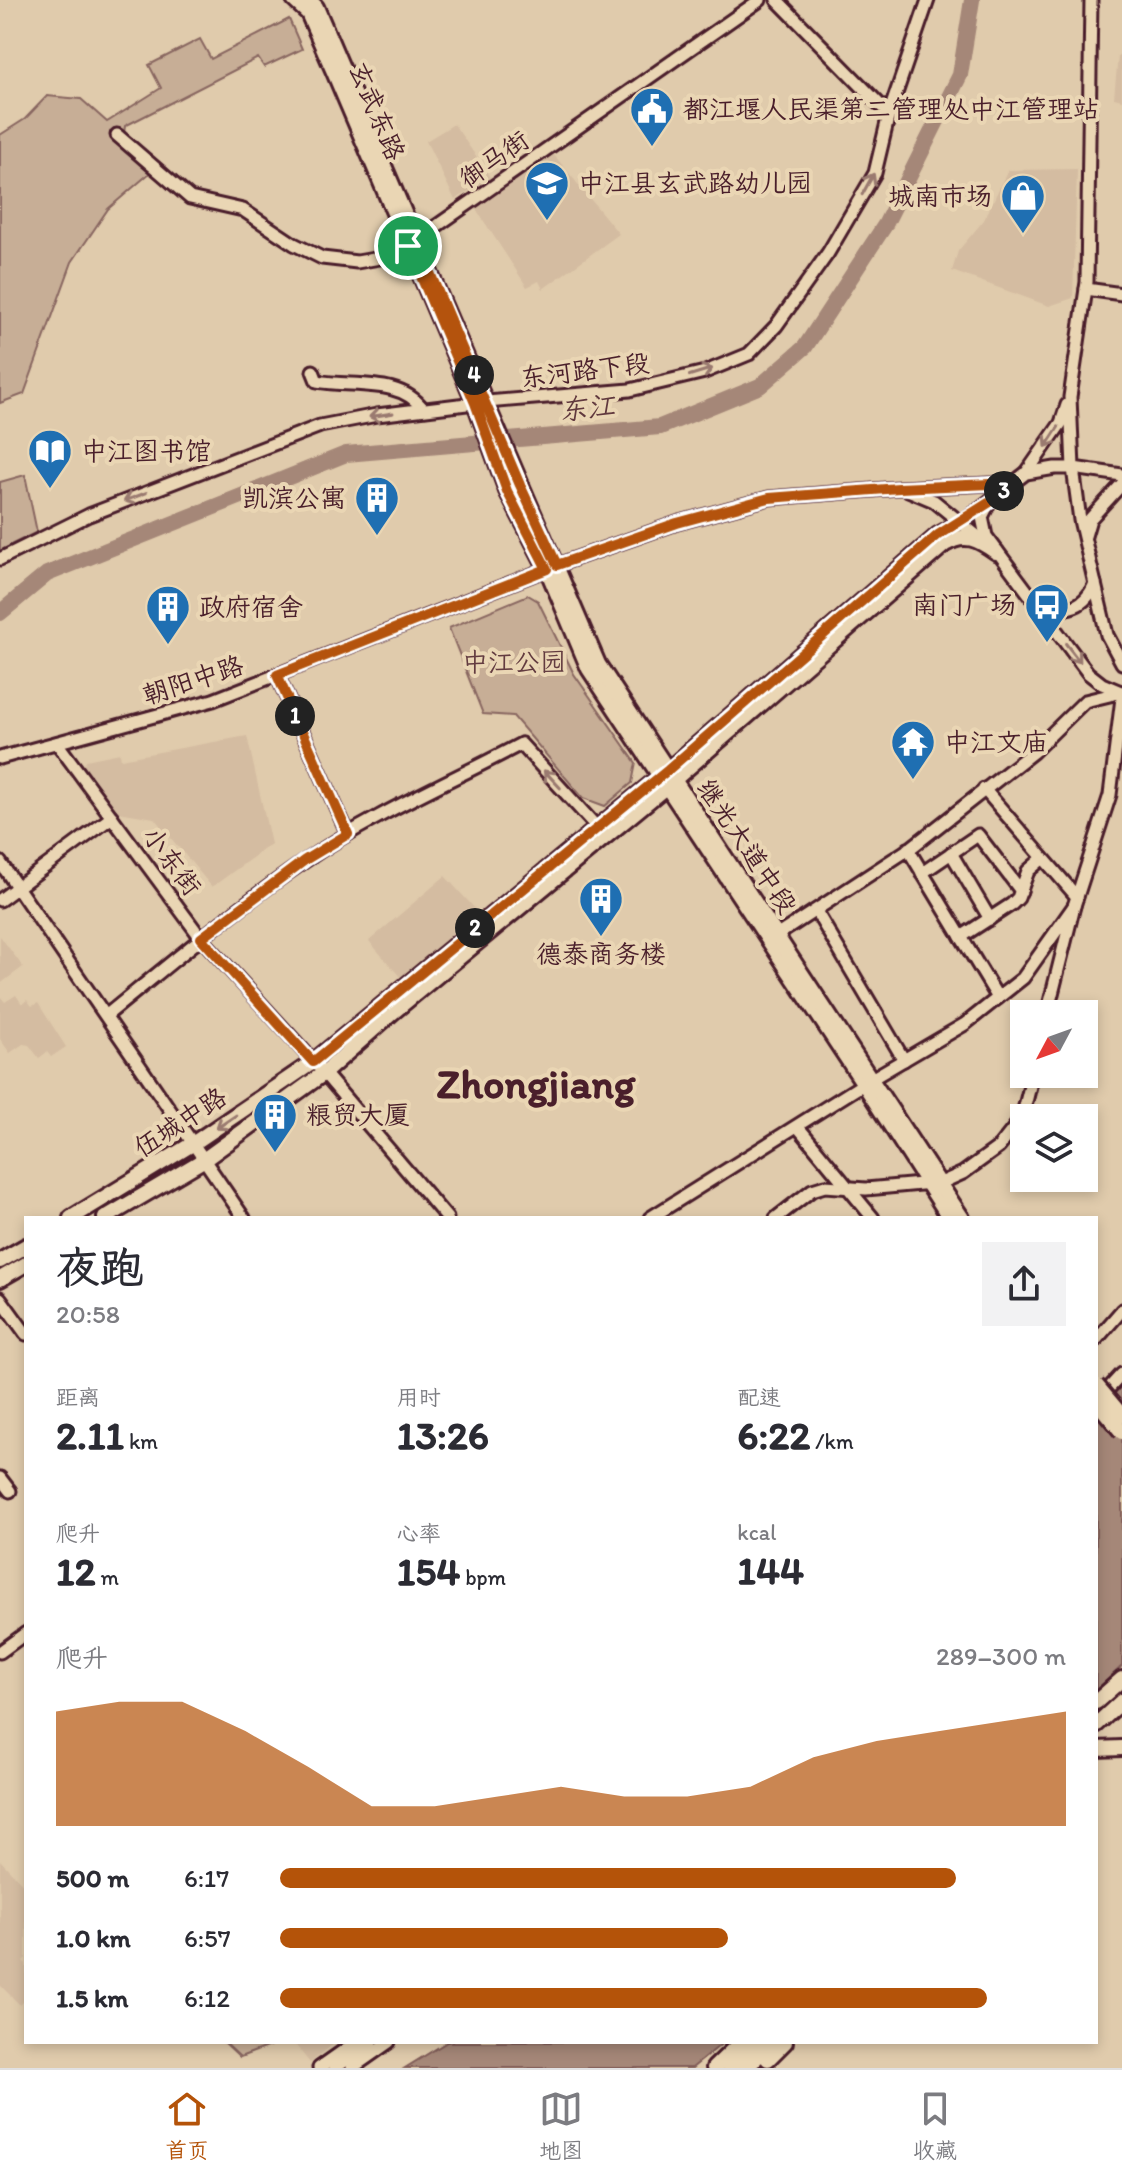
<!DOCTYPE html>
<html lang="zh">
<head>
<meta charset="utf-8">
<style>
  body { margin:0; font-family:Itim,"LXGW WenKai TC",sans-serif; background:#f2f2f3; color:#2b2b33; height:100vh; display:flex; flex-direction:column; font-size:30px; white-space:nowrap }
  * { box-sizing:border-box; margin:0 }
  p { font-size:26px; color:#7c7c81 }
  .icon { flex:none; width:44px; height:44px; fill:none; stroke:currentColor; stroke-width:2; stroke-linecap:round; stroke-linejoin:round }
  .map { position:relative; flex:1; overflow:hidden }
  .drawer { position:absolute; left:24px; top:1216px; width:1074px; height:828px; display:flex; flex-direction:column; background:#fff; border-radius:0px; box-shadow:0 4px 12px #0003 }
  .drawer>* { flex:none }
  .needle { width:52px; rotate:229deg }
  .fabs { position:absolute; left:1010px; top:1000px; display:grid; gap:16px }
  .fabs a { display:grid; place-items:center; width:88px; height:88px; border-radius:0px; background:#fff; box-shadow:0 4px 12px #0003; font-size:40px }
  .pin { position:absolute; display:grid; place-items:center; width:68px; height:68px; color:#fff; margin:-34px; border:4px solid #fff; border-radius:50%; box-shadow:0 2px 8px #0007 }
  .km { position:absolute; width:40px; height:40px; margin:-20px; border-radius:50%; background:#222; color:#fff; font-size:22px; line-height:40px; text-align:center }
  .round { display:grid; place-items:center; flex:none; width:84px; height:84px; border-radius:0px; background:#f2f2f3 }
  .head { display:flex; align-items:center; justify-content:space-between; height:136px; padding:0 32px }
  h1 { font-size:44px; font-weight:700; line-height:60px }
  .stats { display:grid; grid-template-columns:repeat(3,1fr); gap:12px; height:136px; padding:8px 32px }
  .stats div { display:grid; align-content:center }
  .stats b { font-size:40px; font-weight:700 }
  .stats small { font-size:22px; font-weight:400 }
  .stats p { font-size:22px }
  .chart { height:224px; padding:16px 32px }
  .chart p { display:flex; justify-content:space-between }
  .chart svg { width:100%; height:144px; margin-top:8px; fill:#b45309; opacity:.7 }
  ul { padding:0 32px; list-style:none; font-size:26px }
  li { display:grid; grid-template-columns:128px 96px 1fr; align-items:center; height:60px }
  li i { height:20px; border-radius:10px; background:#b45309 }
  .dock { display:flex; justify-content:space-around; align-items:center; height:112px; border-top:2px solid #e1e1e2; background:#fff; font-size:22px; color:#7c7c81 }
  .dock a { display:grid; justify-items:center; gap:4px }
  .dock .on { color:#b45309 }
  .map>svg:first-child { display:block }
  .built { fill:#d4bca1 }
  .green { fill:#c7ae96; stroke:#886660; stroke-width:2 }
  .water { fill:#a58778; stroke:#815d59; stroke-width:2 }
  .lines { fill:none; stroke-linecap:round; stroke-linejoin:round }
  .river { stroke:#a58778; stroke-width:16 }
  .minor-casing { stroke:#4a1f2b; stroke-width:17 }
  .major-casing { stroke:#4a1f2b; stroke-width:20 }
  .minor { stroke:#ead6b4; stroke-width:11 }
  .major { stroke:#ead6b4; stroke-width:14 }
  .major-bridge-casing { stroke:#4a1f2b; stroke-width:20; stroke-linecap:butt }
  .major-bridge { stroke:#ead6b4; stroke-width:14 }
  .oneway { stroke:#9a7a70 }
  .route-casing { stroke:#fff; stroke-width:16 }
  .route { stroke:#b45309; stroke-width:10 }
  .labels { text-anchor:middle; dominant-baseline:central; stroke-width:8; stroke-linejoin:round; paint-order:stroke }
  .poi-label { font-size:26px; fill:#4a1f2b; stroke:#ead6b4; text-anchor:start }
  .street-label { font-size:26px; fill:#4a1f2b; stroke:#ead6b4 }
  .park-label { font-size:26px; fill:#633c40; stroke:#ead6b4 }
  .water-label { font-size:28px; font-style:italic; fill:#61393e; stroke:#ead6b4 }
  .town-label { font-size:42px; font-weight:bold; fill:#4a1f2b; stroke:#ead6b4 }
</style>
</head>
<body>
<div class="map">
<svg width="1122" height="2068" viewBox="0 0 1122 2068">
  <rect width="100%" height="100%" fill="#e0cbac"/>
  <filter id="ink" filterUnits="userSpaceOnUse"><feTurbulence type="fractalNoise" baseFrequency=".0125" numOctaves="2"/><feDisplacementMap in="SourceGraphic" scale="16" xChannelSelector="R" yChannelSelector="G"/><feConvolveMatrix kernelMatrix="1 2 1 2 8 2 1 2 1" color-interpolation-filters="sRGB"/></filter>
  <g filter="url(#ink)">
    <g class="built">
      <path d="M 1118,56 L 1122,56 L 1122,100 L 1114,98 Z"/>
      <path d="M 454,124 L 490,177 L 455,200 L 426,141 Z"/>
      <path d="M 554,155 L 619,234 L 543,289 L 539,281 L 527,287 L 476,209 Z"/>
      <path d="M 1077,169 L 1073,298 L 1049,306 L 952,271 L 958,251 L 984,220 L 1008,170 Z"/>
      <path d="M 247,736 L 271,844 L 212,887 L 154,818 L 118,812 L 83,767 L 86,760 L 120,753 L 121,759 Z"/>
      <path d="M 445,876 L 479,913 L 402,979 L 369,941 Z"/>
      <path d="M 0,936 L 23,967 L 0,984 Z"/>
      <path d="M 16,995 L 22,1004 L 27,1000 L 32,1006 L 38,1003 L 66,1047 L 51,1057 L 47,1052 L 39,1058 L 29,1045 L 23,1044 L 10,1053 L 0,1039 L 0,996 L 5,1002 Z"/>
      <path d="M 0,1860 L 26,1888 L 26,1958 L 23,1961 L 26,1964 L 26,1999 L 20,2005 L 0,1985 Z"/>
      <path d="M 293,2042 L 336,2042 L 310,2063 Z"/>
    </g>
    <g class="green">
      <path d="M 289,19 L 302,49 L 264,67 L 258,58 L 125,126 L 124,133 L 158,166 L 108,209 L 72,262 L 24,394 L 0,403 L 0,135 L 25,119 L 47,96 L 81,99 L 107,122 L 161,88 L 149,65 L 200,39 L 211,59 Z"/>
      <path d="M 25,475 L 37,532 L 12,544 L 0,554 L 0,482 Z"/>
      <path d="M 528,595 L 538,601 L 574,674 L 636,763 L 632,783 L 605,806 L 583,798 L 513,716 L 483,714 L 449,628 Z"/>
      <path d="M 224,2042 L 280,2042 L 240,2057 Z"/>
    </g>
    <g class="water">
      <path d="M 1122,1386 L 1122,1666 L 1096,1690 L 1096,1411 Z"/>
      <path d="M 447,2042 L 724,2042 L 692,2068 L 405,2068 Z"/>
    </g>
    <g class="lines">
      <path class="river" d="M 0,613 L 47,574 L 346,454 L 660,427 L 760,386 L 805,347 L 885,225 L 960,75 L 972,0"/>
      <g class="minor-casing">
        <g id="minor">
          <path d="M 777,0 L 889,114"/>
          <path d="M 1091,0 L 1087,282 L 1070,397 L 1073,468 L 1122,475"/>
          <path d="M 117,135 L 190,198 L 243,210 L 294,244 L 322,258 L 357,262 L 380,258 L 408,246 L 760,0"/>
          <path d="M 1086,289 L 1122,294"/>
          <path d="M 313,371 L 317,381 C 352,388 400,377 423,409"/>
          <path d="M 1027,472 L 1061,423 L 1067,405"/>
          <path d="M 908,490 L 934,501 L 982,540"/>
          <path d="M 988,505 L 982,517 L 986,536 L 1088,673 L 1102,684 L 1121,692"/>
          <path d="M 962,522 L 1026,473 L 1055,468 L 1073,468 L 1080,520 L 1107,635 L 1122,663"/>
          <path d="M 1085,536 L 1090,519 L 1122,484"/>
          <path d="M 0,559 L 89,515 L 320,426 L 377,415 L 475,403 L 630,390 L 705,372 L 749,354 L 776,326 L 828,253 L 875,173 L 889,114 L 928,0"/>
          <path d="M 1034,602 C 1059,613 1084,612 1095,583"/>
          <path d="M 277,675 L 348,834"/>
          <path d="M 57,743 L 201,938 L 324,1073 L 447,1218"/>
          <path d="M 0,758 L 213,700 L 557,565 L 677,523 L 769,498 L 899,488 L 1013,483"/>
          <path d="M 984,789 L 1077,897"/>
          <path d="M 908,849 L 998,998"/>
          <path d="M 951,853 L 990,919"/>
          <path d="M 0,862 L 244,1218"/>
          <path d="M 922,873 L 978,835 L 1021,891"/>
          <path d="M 0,900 L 112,817"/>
          <path d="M 816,911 L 904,1060"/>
          <path d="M 961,937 L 1012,904 L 1018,898 L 1028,871 L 1043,858"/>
          <path d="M 773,938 L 912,847 L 1033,752 L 1085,701 L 1122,692"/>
          <path d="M 1047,1014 L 1074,906 L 1110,795 L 1122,698"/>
          <path d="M 107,1015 C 172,962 236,908 305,861 C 372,815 449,782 521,744 L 602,833"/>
          <path d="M 798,1127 L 873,1218"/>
          <path d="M 650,1218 L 873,1078 L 965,1024 L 1023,978 L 1074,906"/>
          <path d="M 776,1218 L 812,1190 L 825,1186 L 866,1189 L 943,1182 L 963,1173 L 999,1147 L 1022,1118 L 1033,1074"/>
          <path d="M 0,1298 L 26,1334"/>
          <path d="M 1096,1340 L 1122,1310"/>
          <path d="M 1099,1399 L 1122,1374"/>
          <path d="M 0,1478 L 10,1491"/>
          <path d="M 0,1652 L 26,1633"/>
          <path d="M 319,2068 L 356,2042"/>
          <path d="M 335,2068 L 372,2042"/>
          <path d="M 352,2068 L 389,2042"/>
        </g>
      </g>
      <g class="major-casing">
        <g id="major">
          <path d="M 294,0 L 308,13 L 334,72 L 475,403 L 507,491 L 547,569 L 589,669 L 864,1084 L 950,1218"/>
          <path d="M 309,0 L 316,7 L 411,229"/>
          <path d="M 421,252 L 598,664 L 962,1218"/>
          <path d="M 71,1218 L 194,1143 L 313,1062 L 668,770 L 938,535 L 962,522"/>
          <path d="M 105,1218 L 205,1159 L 324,1073 L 393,1012 L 675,779 L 945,544 C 965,532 978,539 996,552"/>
          <path d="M 0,1261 L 26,1246"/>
          <path d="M 0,1279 L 26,1264"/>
          <path d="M 1096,1702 L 1122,1679"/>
          <path d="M 1096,1725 L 1122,1701"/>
          <path d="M 1096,1749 L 1122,1748"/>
          <path d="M 768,2059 L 785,2042"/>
          <path d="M 714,2068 L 741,2042"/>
          <path d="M 729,2068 L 756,2042"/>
          <path d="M 746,2068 L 772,2042"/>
        </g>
      </g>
      <use href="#minor" class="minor"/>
      <use href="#major" class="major"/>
      <g class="major-bridge-casing">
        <g id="major-bridge">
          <path d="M 1096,1385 L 1122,1416"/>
          <path d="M 1096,1401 L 1122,1432"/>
        </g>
      </g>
      <use href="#major-bridge" class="major-bridge"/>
    </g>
    <defs><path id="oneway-shaft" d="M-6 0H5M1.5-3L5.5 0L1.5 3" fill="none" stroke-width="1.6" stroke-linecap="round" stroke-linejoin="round" transform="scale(2)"/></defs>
    <g class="oneway">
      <use href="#oneway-shaft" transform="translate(868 184) rotate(-61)"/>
      <use href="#oneway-shaft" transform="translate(701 372) rotate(-17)"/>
      <use href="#oneway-shaft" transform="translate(381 415) rotate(171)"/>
      <use href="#oneway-shaft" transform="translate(1052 437) rotate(123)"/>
      <use href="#oneway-shaft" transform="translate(135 497) rotate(159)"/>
      <use href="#oneway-shaft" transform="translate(1073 653) rotate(52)"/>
      <use href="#oneway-shaft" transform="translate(552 779) rotate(-133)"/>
      <use href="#oneway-shaft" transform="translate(226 1122) rotate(146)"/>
    </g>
  </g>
  <g class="lines" filter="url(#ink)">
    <g class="route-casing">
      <path id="route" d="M 416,240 L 520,485 L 557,565 L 677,523 L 769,498 L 899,488 L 1013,483 L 990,502 L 938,535 L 668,770 L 313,1062 L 201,938 L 305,860 L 348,834 L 277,675 L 547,569 L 507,491 L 475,403 L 408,246 Z"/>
    </g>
    <use href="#route" class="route"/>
  </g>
  <defs>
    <g id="civic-pin" transform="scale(2.3)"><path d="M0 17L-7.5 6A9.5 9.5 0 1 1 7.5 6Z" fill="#1f6fb2" stroke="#ead6b4"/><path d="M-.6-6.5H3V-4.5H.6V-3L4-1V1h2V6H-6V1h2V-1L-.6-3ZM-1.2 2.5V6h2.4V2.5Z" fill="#fff"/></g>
    <g id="school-pin" transform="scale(2.3)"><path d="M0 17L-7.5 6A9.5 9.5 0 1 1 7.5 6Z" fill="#1f6fb2" stroke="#ead6b4"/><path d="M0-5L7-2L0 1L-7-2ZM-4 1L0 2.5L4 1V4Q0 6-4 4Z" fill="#fff"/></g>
    <g id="shop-pin" transform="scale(2.3)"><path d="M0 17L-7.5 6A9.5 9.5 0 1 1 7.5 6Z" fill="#1f6fb2" stroke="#ead6b4"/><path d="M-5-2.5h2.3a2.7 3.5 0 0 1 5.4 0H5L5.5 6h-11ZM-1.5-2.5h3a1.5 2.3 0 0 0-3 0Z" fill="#fff"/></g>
    <g id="library-pin" transform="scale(2.3)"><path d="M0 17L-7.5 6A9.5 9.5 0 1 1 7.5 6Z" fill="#1f6fb2" stroke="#ead6b4"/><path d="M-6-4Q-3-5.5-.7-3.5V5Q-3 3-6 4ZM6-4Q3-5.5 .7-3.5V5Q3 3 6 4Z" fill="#fff"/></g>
    <g id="building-pin" transform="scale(2.3)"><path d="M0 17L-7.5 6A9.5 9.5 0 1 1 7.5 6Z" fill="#1f6fb2" stroke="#ead6b4"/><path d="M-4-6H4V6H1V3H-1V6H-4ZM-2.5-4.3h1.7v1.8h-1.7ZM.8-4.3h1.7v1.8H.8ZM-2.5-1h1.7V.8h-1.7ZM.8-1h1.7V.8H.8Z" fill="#fff"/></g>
    <g id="bus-pin" transform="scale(2.3)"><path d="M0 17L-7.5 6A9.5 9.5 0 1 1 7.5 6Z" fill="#1f6fb2" stroke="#ead6b4"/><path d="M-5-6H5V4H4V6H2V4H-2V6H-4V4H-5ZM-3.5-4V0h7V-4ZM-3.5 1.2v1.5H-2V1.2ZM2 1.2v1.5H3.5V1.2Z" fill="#fff"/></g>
    <g id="temple-pin" transform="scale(2.3)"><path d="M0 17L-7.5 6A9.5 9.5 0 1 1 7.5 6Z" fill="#1f6fb2" stroke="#ead6b4"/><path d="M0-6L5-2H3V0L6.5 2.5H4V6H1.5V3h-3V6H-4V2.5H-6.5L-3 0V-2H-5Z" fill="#fff"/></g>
  </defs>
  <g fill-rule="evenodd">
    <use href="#civic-pin" x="652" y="109"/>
    <use href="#school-pin" x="547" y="183"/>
    <use href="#shop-pin" x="1023" y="196"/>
    <use href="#library-pin" x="50" y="451"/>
    <use href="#building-pin" x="377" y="498"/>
    <use href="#bus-pin" x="1047" y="605"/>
    <use href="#building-pin" x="168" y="607"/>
    <use href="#temple-pin" x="913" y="742"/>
    <use href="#building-pin" x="601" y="899"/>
    <use href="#building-pin" x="275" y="1115"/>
  </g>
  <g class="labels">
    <g class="poi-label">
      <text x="683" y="109">都江堰人民渠第二管理处中江管理站</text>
      <text x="578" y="183">中江县玄武路幼儿园</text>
      <text x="992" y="196" text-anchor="end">城南市场</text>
      <text x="81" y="451">中江图书馆</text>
      <text x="346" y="498" text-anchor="end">凯滨公寓</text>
      <text x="1016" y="605" text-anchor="end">南门广场</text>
      <text x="199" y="607">政府宿舍</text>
      <text x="944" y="742">中江文庙</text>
      <text x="601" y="954" text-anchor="middle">德泰商务楼</text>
      <text x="306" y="1115">粮贸大厦</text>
    </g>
    <g class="street-label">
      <text transform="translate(377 111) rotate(67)">玄武东路</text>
      <text transform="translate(494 159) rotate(-35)">御马街</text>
      <text transform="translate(585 370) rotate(-7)">东河路下段</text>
      <text transform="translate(193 680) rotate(-18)">朝阳中路</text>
      <text transform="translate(747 846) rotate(56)">继光大道中段</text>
      <text transform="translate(172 861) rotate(53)">小东街</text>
      <text transform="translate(180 1122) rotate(-33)">伍城中路</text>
    </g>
    <g class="park-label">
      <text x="514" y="662">中江公园</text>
    </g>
    <g class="water-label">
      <text transform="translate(587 407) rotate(-5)">东江</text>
    </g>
    <g class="town-label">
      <text x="536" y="1083">Zhongjiang</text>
    </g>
  </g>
</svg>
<div class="fabs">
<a><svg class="needle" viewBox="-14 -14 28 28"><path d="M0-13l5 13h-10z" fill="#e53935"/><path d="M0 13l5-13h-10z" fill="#7c7c81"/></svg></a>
<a><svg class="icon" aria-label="layers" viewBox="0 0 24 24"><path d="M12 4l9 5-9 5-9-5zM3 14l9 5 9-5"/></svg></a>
</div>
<div class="pin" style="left:408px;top:246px;background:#1e9e55"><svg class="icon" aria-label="arrive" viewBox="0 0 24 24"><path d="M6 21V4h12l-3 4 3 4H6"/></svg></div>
<b class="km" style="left:295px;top:716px">1</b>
<b class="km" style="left:475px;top:928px">2</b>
<b class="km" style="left:1004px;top:491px">3</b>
<b class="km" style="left:474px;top:375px">4</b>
<section class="drawer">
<div class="head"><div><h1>夜跑</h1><p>20:58</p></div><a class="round"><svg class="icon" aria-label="share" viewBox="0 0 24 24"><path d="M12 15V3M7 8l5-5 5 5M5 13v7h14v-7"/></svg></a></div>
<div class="stats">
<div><p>距离</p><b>2.11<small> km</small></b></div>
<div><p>用时</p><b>13:26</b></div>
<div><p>配速</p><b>6:22<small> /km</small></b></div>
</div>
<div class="stats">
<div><p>爬升</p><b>12<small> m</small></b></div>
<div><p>心率</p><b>154<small> bpm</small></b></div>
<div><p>kcal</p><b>144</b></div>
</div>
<div class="chart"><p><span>爬升</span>289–300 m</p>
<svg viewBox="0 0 160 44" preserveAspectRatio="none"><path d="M0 44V9L10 6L20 6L30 15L40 26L50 38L60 38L70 35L80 32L90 35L100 35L110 32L120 23L130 18L140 15L150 12L160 9V44z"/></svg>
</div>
<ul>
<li><b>500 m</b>6:17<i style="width:86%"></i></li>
<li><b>1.0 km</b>6:57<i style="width:57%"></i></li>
<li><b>1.5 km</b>6:12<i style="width:90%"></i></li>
</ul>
</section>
</div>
<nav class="dock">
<a class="on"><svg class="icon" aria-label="home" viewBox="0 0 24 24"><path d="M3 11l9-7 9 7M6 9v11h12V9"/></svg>首页</a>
<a><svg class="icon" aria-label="map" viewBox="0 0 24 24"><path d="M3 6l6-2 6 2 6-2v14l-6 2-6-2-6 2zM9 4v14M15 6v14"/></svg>地图</a>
<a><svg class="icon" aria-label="saved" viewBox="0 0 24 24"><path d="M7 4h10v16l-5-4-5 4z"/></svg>收藏</a>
</nav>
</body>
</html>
